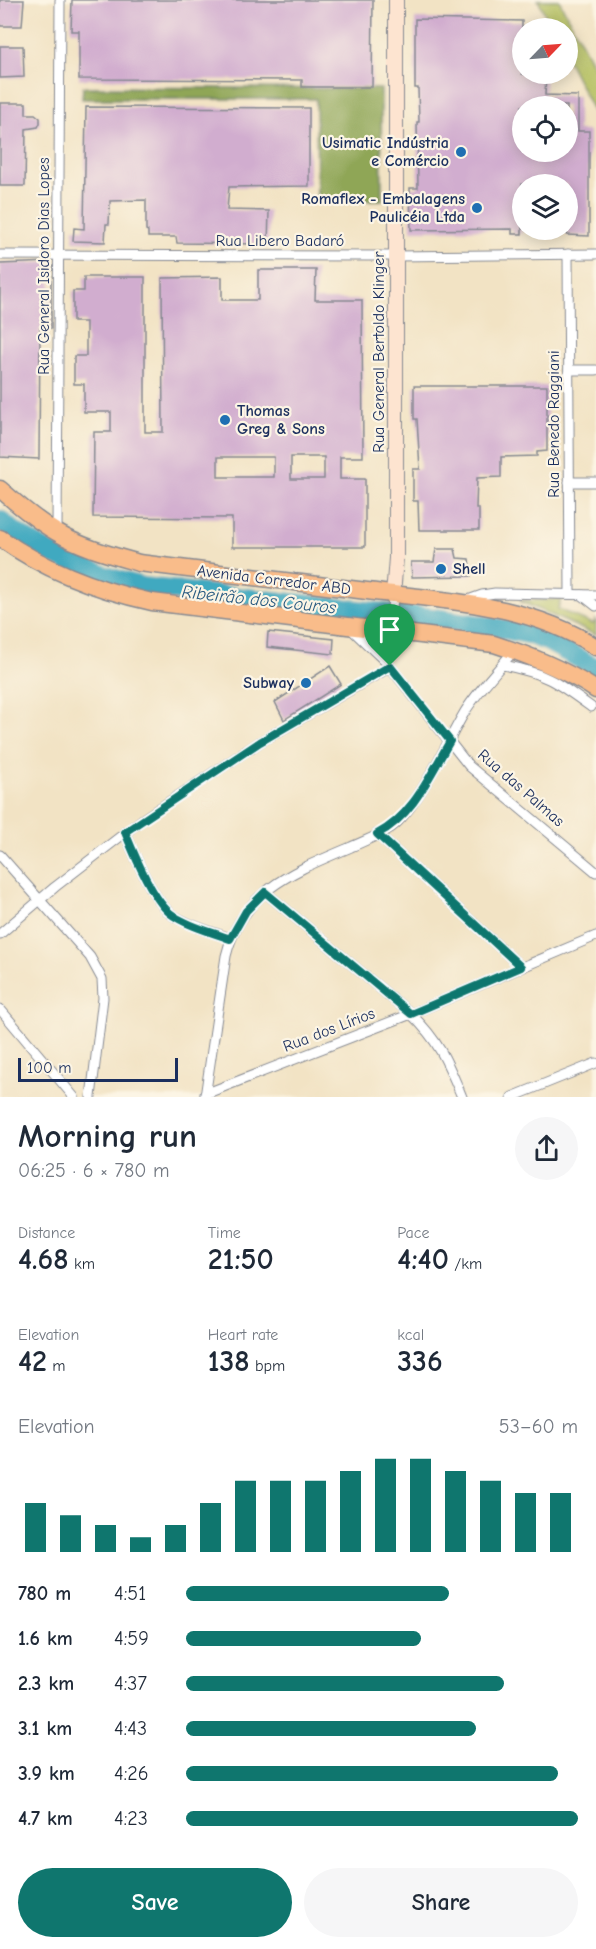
<!DOCTYPE html>
<html lang="en">
<head>
<meta charset="utf-8">
<style>
  body { margin:0; font-family:"Comic Neue",sans-serif; background:#f6f6f7; color:#1f2937; height:100vh; display:flex; flex-direction:column; font-size:22px; white-space:nowrap }
  * { box-sizing:border-box; margin:0 }
  p { font-size:20px; color:#747a83 }
  .icon { flex:none; width:33px; height:33px; fill:none; stroke:currentColor; stroke-width:2; stroke-linecap:round; stroke-linejoin:round }
  .map { position:relative; height:1097px; overflow:hidden }
  .details { display:flex; flex-direction:column; background:#fff; flex:1 }
  .details>* { flex:none }
  .needle { width:39px; rotate:65deg }
  .buttons { position:absolute; left:512px; top:18px; display:grid; gap:12px }
  .buttons a { display:grid; place-items:center; width:66px; height:66px; border-radius:50%; background:#fff; box-shadow:0 3px 15px #0003; font-size:30px }
  .scale { position:absolute; left:18px; bottom:15px; width:160px; box-sizing:border-box; padding-left:6px; border:3px solid #1b2f5e; border-top:0; font-size:16px; line-height:21px; white-space:nowrap; color:#1b2f5e; -webkit-text-stroke:4px #fcf5e5; paint-order:stroke }
  .pin { position:absolute; display:grid; place-items:center; width:51px; height:51px; color:#fff; margin:-62px -26px; border-radius:50% 50% 50% 0; rotate:-45deg; box-shadow:0 0 6px #0007 }
  .pin .icon { rotate:45deg }
  .round { display:grid; place-items:center; flex:none; width:63px; height:63px; border-radius:32px; background:#f6f6f7 }
  .head { display:flex; align-items:center; justify-content:space-between; height:102px; padding:0 18px }
  h1 { font-size:33px; font-weight:700; line-height:45px }
  .figures { display:grid; grid-template-columns:repeat(3,1fr); gap:9px; height:102px; padding:6px 18px }
  .figures div { display:grid; align-content:center }
  .figures b { font-size:30px; font-weight:700 }
  .figures small { font-size:16px; font-weight:400 }
  .figures p { font-size:16px }
  .chart { height:168px; padding:12px 18px }
  .chart p { display:flex; justify-content:space-between }
  .chart svg { width:100%; height:108px; margin-top:6px; stroke:#0f766e; stroke-width:6 }
  .action { display:flex; gap:12px; margin-top:auto; padding:12px 18px }
  .action a { flex:1; height:69px; border-radius:36px; background:#0f766e; color:#fff; font-size:24px; font-weight:700; line-height:69px; text-align:center }
  .action a+a { background:#f6f6f7; color:#1f2937 }
  ul { padding:0 18px; list-style:none; font-size:20px }
  li { display:grid; grid-template-columns:96px 72px 1fr; align-items:center; height:45px }
  li i { height:15px; border-radius:8px; background:#0f766e }
  .map>svg:first-child { display:block }
  .green { fill:#b4bf61; stroke:#687760; stroke-width:1.5 }
  .forest { fill:#8fa657; stroke:#556a5a; stroke-width:1.5 }
  .lines { fill:none; stroke-linecap:round; stroke-linejoin:round }
  .river { stroke:#40a9c0; stroke-width:20 }
  .building { fill:#d1adcf; fill-rule:evenodd }
  .street-casing { stroke:#868991; stroke-width:11 }
  .secondary-casing { stroke:#868991; stroke-width:16 }
  .highway-casing { stroke:#868991; stroke-width:19 }
  .street { stroke:#fff; stroke-width:9 }
  .secondary { stroke:#fde4d0; stroke-width:14 }
  .highway { stroke:#f9bc8a; stroke-width:16 }
  .route-casing { stroke:#fff; stroke-width:12 }
  .route { stroke:#0f766e; stroke-width:8 }
  .poi-dot { fill:#1f6fb2; stroke:#fcf5e5; stroke-width:2 }
  .labels { text-anchor:middle; dominant-baseline:central; stroke-width:4.5; stroke-linejoin:round; paint-order:stroke }
  .poi-label { font-size:16px; font-weight:bold; fill:#1b2f5e; stroke:#fcf5e5; text-anchor:end }
  .street-label { font-size:16px; fill:#1b2f5e; stroke:#fcf5e5 }
  .water-label { font-size:18px; font-style:italic; fill:#285a80; stroke:#fcf5e5 }
</style>
</head>
<body>
<div class="map">
<svg width="596" height="1097" viewBox="0 0 596 1097">
  <rect width="100%" height="100%" fill="#fcf5e5"/>
  <filter id="ink" filterUnits="userSpaceOnUse"><feTurbulence type="fractalNoise" baseFrequency=".0167" numOctaves="2"/><feDisplacementMap in="SourceGraphic" scale="12" xChannelSelector="R" yChannelSelector="G"/><feConvolveMatrix kernelMatrix="1 2 1 2 8 2 1 2 1" color-interpolation-filters="sRGB"/></filter>
  <filter id="wash" filterUnits="userSpaceOnUse"><feTurbulence type="fractalNoise" baseFrequency=".008" numOctaves="4" result="noise"/><feDisplacementMap in="SourceGraphic" scale="24" xChannelSelector="R" yChannelSelector="G"/><feGaussianBlur stdDeviation="1.35" result="paint"/><feColorMatrix in="noise" values="0 0 0 0 0 0 0 0 0 0 0 0 0 0 0 0 0 1.4 0 .05"/><feComposite in="paint" operator="in"/></filter>
  <g filter="url(#wash)">
    <rect width="100%" height="100%" fill="#f2e3c4"/>
    <g class="green">
      <path d="M 538,0 L 559,0 L 596,70 L 596,116 L 567,59 L 567,28 L 552,28 Z"/>
      <path d="M 561,599 L 558,609 L 593,624 L 596,620 L 596,635 L 520,601 Z"/>
    </g>
    <path class="forest" d="M 83,87 L 381,89 L 382,200 L 317,201 L 316,99 L 82,99 Z"/>
    <g class="lines">
      <path class="river" d="M 0,520 C 35,551 98,576 143,587 L 434,618 L 493,627 L 528,634 L 547,641 L 596,668"/>
    </g>
    <g id="blocks">
      <g class="building">
        <path d="M 0,0 L 24,0 L 22,26 L 0,26 Z"/>
        <path d="M 72,0 L 373,0 L 372,87 L 302,87 L 302,80 L 79,79 L 79,31 L 71,31 Z"/>
        <path d="M 415,19 L 522,21 L 522,74 L 546,74 L 545,95 L 578,96 L 578,131 L 589,131 L 589,236 L 567,235 L 567,184 L 522,184 L 522,234 L 512,234 L 512,229 L 411,230 L 410,188 L 418,188 L 417,122 L 419,122 L 418,88 L 415,88 ZM 522,106 L 567,106 L 567,152 L 522,152 Z"/>
        <path d="M 0,46 L 23,46 L 24,77 L 0,78 Z"/>
        <path d="M 0,103 L 26,103 L 26,114 L 35,114 L 40,118 L 40,123 L 38,127 L 26,129 L 25,186 L 0,186 Z"/>
        <path d="M 86,107 L 309,108 L 309,186 L 229,187 L 227,210 L 269,211 L 268,244 L 177,243 L 176,237 L 148,237 L 148,231 L 146,230 L 146,200 L 110,201 L 109,224 L 106,224 L 105,242 L 73,241 L 74,228 L 84,229 Z"/>
        <path d="M 51,262 L 51,328 L 40,328 L 39,459 L 0,457 L 0,264 Z"/>
        <path d="M 258,270 L 316,270 L 315,300 L 362,300 L 363,457 L 340,457 L 340,479 L 365,479 L 365,547 L 232,547 L 232,518 L 93,517 L 94,432 L 111,432 L 111,412 L 84,412 L 84,384 L 74,384 L 74,356 L 86,356 L 86,322 L 73,322 L 73,291 L 84,291 L 84,277 L 145,277 L 145,432 L 163,432 L 162,278 L 222,277 L 222,300 L 258,300 ZM 218,457 L 274,457 L 274,477 L 218,477 ZM 291,457 L 324,457 L 324,479 L 291,479 Z"/>
        <path d="M 414,386 L 547,386 L 547,451 L 537,452 L 537,456 L 501,457 L 501,477 L 477,478 L 476,508 L 479,508 L 479,530 L 419,530 L 418,501 L 413,501 L 413,469 L 420,469 L 417,419 L 414,419 Z"/>
        <path d="M 436,549 L 455,549 L 457,558 L 469,559 L 471,576 L 412,577 L 411,562 L 434,562 Z"/>
        <path d="M 268,632 L 334,639 L 333,654 L 267,647 Z"/>
        <path d="M 330,666 L 341,684 L 284,720 L 275,702 Z"/>
      </g>
    </g>
  </g>
  <g filter="url(#ink)">
    <use href="#blocks" fill-opacity="0" stroke="#868991" stroke-width="1.5"/>
    <g class="lines">
      <g class="street-casing">
        <g id="street">
          <path d="M 568,254 L 570,594"/>
          <path d="M 0,255 L 395,256 L 596,254"/>
          <path d="M 569,370 L 596,370"/>
          <path d="M 569,482 L 596,482"/>
          <path d="M 57,532 L 60,0"/>
          <path d="M 582,595 L 596,606"/>
          <path d="M 468,600 L 482,595 L 495,593 L 596,595"/>
          <path d="M 350,628 L 388,664 L 469,766 L 596,872"/>
          <path d="M 388,664 L 393,595"/>
          <path d="M 503,665 C 545,673 557,682 591,707"/>
          <path d="M 125,832 C 134,854 154,904 174,916 C 190,926 212,932 230,938"/>
          <path d="M 377,834 L 521,967"/>
          <path d="M 0,855 L 90,957 L 102,979 L 103,998 L 91,1097"/>
          <path d="M 265,892 L 411,1014 C 439,1041 447,1061 462,1097"/>
          <path d="M 0,934 L 55,887 L 143,819 L 260,742 L 390,667"/>
          <path d="M 0,1009 L 74,1097"/>
          <path d="M 205,1094 L 411,1014 L 596,936"/>
          <path d="M 205,1097 L 226,956 C 242,890 295,871 351,847 C 364,841 380,835 392,827 C 418,807 446,744 463,715 C 476,692 498,671 514,650"/>
          <path d="M 512,1097 L 596,1063"/>
        </g>
      </g>
      <g class="secondary-casing">
        <path id="secondary" d="M 393,595 L 396,558 L 396,0"/>
      </g>
      <g class="highway-casing">
        <g id="highway">
          <path d="M 0,489 C 17,504 36,520 56,532 C 81,547 111,555 139,563 C 215,573 291,582 367,591 C 446,601 527,603 596,647"/>
          <path d="M 0,538 C 46,571 98,590 152,602 L 494,644 C 531,656 564,669 596,690"/>
        </g>
      </g>
      <use href="#street" class="street"/>
      <use href="#secondary" class="secondary"/>
      <use href="#highway" class="highway"/>
    </g>
  </g>
  <g class="lines" filter="url(#ink)">
    <g class="route-casing">
      <path id="route" d="M 390,666 L 450,741 C 430,775 413,816 377,834 L 521,967 L 411,1014 L 265,892 L 246,911 L 230,939 C 212,932 190,927 174,916 C 154,904 134,854 125,832 L 260,742 Z"/>
    </g>
    <use href="#route" class="route"/>
  </g>
  <g class="poi-dot">
    <circle cx="461" cy="152" r="6"/>
    <circle cx="477" cy="208" r="6"/>
    <circle cx="225" cy="420" r="6"/>
    <circle cx="441" cy="569" r="6"/>
    <circle cx="306" cy="683" r="6"/>
  </g>
  <g class="labels">
    <g class="poi-label">
      <text x="449" y="143">Usimatic Indústria<tspan x="449" dy="18">e Comércio</tspan></text>
      <text x="465" y="199">Romaflex - Embalagens<tspan x="465" dy="18">Paulicéia Ltda</tspan></text>
      <text x="237" y="411" text-anchor="start">Thomas<tspan x="237" dy="18">Greg &amp; Sons</tspan></text>
      <text x="453" y="569" text-anchor="start">Shell</text>
      <text x="294" y="683">Subway</text>
    </g>
    <g class="street-label">
      <text x="280" y="241">Rua Libero Badaró</text>
      <text transform="translate(44 266) rotate(-90)">Rua General Isidoro Dias Lopes</text>
      <text transform="translate(379 352) rotate(-90)">Rua General Bertoldo Klinger</text>
      <text transform="translate(554 424) rotate(-90)">Rua Benedo Raggiani</text>
      <text transform="translate(274 580) rotate(7)">Avenida Corredor ABD</text>
      <text transform="translate(521 788) rotate(41)">Rua das Palmas</text>
      <text transform="translate(329 1030) rotate(-21)">Rua dos Lírios</text>
    </g>
    <g class="water-label">
      <text transform="translate(259 600) rotate(6)">Ribeirão dos Couros</text>
    </g>
  </g>
</svg>
<div class="buttons">
<a><svg class="needle" viewBox="-14 -14 28 28"><path d="M0-13l5 13h-10z" fill="#e53935"/><path d="M0 13l5-13h-10z" fill="#747a83"/></svg></a>
<a><svg class="icon" aria-label="locate" viewBox="0 0 24 24"><circle cx="12" cy="12" r="6"/><path d="M12 2v4M12 18v4M2 12h4M18 12h4"/></svg></a>
<a><svg class="icon" aria-label="layers" viewBox="0 0 24 24"><path d="M12 4l9 5-9 5-9-5zM3 14l9 5 9-5"/></svg></a>
</div>
<div class="scale">100 m</div>
<div class="pin" style="left:390px;top:666px;background:#1e9e55"><svg class="icon" aria-label="arrive" viewBox="0 0 24 24"><path d="M6 21V4h12l-3 4 3 4H6"/></svg></div>
</div>
<section class="details">
<div class="head"><div><h1>Morning run</h1><p>06:25 · 6 × 780 m</p></div><a class="round"><svg class="icon" aria-label="share" viewBox="0 0 24 24"><path d="M12 15V3M7 8l5-5 5 5M5 13v7h14v-7"/></svg></a></div>
<div class="figures">
<div><p>Distance</p><b>4.68<small> km</small></b></div>
<div><p>Time</p><b>21:50</b></div>
<div><p>Pace</p><b>4:40<small> /km</small></b></div>
</div>
<div class="figures">
<div><p>Elevation</p><b>42<small> m</small></b></div>
<div><p>Heart rate</p><b>138<small> bpm</small></b></div>
<div><p>kcal</p><b>336</b></div>
</div>
<div class="chart"><p><span>Elevation</span>53–60 m</p>
<svg viewBox="0 0 160 44" preserveAspectRatio="none"><path d="M5 44V24M15 44V29M25 44V33M35 44V38M45 44V33M55 44V24M65 44V15M75 44V15M85 44V15M95 44V11M105 44V6M115 44V6M125 44V11M135 44V15M145 44V20M155 44V20"/></svg>
</div>
<ul>
<li><b>780 m</b>4:51<i style="width:67%"></i></li>
<li><b>1.6 km</b>4:59<i style="width:60%"></i></li>
<li><b>2.3 km</b>4:37<i style="width:81%"></i></li>
<li><b>3.1 km</b>4:43<i style="width:74%"></i></li>
<li><b>3.9 km</b>4:26<i style="width:95%"></i></li>
<li><b>4.7 km</b>4:23<i style="width:100%"></i></li>
</ul>
<div class="action"><a>Save</a><a>Share</a></div>
</section>
</body>
</html>
